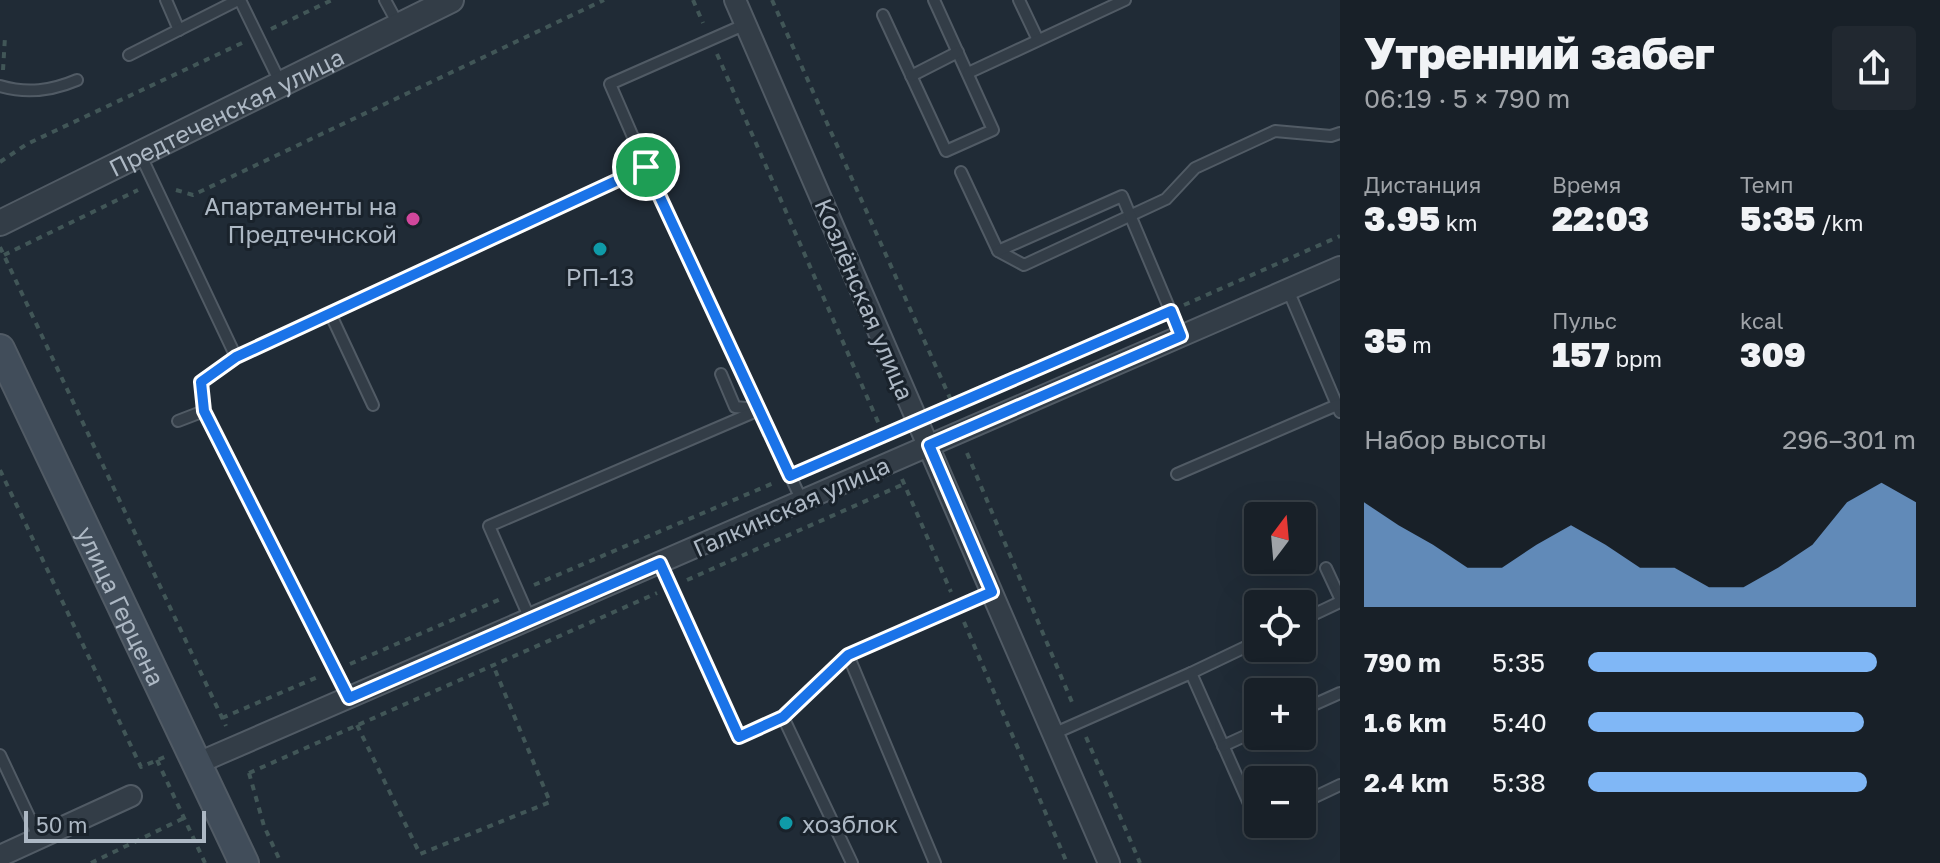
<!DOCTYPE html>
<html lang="ru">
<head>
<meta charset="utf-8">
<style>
  body { margin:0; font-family:"Golos Text",sans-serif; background:#212830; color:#f1f3f6; height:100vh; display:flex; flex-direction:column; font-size:30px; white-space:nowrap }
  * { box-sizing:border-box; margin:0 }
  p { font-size:26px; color:#9fa3a8 }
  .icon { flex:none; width:44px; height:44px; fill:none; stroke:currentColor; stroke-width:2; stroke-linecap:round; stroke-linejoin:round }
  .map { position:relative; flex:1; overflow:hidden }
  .side { display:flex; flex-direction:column; background:#182028; width:600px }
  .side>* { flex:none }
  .needle { width:52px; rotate:16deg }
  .buttons { position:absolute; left:1244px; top:502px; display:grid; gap:16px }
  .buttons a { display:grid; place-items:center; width:72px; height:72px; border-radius:8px; background:#182028; box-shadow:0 8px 32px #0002,0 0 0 2px #363e45; font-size:40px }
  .scale { position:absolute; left:24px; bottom:20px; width:182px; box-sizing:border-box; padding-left:8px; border:4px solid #adb8c4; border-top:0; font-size:22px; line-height:28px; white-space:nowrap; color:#adb8c4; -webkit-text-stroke:6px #19222b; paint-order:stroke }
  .pin { position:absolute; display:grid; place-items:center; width:68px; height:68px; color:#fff; margin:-34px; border:4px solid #fff; border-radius:50%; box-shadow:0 2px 8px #0007 }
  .round { display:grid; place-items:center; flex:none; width:84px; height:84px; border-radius:8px; background:#212830 }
  .headline { display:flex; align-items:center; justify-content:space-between; height:136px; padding:0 24px }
  h1 { font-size:44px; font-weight:800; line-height:60px }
  .stats { display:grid; grid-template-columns:repeat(3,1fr); gap:12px; height:136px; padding:8px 24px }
  .stats div { display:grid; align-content:center }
  .stats b { font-size:34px; font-weight:800 }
  .stats small { font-size:22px; font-weight:400 }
  .stats p { font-size:22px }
  .chart { height:224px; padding:16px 24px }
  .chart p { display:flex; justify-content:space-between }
  .chart svg { width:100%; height:144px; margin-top:8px; fill:#80b7f6; opacity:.7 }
  ul { padding:0 24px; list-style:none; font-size:26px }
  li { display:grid; grid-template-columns:128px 96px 1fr; align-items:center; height:60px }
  li i { height:20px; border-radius:10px; background:#80b7f6 }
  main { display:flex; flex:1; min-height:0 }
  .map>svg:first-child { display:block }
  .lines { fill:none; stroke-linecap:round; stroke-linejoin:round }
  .service-casing { stroke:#515b65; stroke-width:14 }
  .minor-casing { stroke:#515b65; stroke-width:24 }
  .tertiary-casing { stroke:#515b65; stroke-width:28 }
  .secondary-casing { stroke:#515b65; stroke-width:32 }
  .path { stroke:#415657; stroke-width:4; stroke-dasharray:6 6; stroke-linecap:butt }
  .service { stroke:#333d47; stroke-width:10 }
  .minor { stroke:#333d47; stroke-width:20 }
  .tertiary { stroke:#333d47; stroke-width:24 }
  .secondary { stroke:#414d5a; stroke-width:28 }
  .route-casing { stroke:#fff; stroke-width:16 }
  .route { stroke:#1a73e8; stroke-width:10 }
  .hotel-dot { fill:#d1479c; stroke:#19222b; stroke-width:3 }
  .culture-dot { fill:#0f9aa8; stroke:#19222b; stroke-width:3 }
  .labels { text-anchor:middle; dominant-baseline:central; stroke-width:6; stroke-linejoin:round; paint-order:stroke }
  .street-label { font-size:24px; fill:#adb8c4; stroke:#19222b }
  .poi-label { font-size:24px; fill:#adb8c4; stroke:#19222b; text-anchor:end }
</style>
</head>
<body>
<main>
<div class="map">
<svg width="1340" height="863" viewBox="0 0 1340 863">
  <rect width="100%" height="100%" fill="#202b36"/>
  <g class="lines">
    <g class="service-casing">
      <g id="service">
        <path d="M 166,0 L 179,30"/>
        <path d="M 240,0 L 280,82"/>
        <path d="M 385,0 L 398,24"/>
        <path d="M 1019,0 L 1038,40"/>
        <path d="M 883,15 L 946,151 L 993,130 L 934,0"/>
        <path d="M 129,55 L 238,0"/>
        <path d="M 968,73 L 1125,0"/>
        <path d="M 911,76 L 958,52"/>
        <path d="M 0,86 C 27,94 51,91 77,80"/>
        <path d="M 141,156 L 236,357 L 646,167 L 610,84 L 746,24"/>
        <path d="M 646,167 L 802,501"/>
        <path d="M 961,172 L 998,251 L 1024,265 L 1166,199 L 1195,168 L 1275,131 L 1331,136 L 1340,133"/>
        <path d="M 998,251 L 1122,196 L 1181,336"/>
        <path d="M 1288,290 L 1340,412"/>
        <path d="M 330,313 L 373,405"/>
        <path d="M 721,374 L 735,407 L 757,409"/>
        <path d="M 204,411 L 349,698"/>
        <path d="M 178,421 L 204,411 L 201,382 L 236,357"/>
        <path d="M 1177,474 L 1337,405"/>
        <path d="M 660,563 L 739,737 L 783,717 L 848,655 L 992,592"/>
        <path d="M 1326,568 L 1340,598"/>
        <path d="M 530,619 L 489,526 L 759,410"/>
        <path d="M 1302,620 L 1340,602"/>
        <path d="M 848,655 L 935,863"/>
        <path d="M 1191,673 L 1258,641"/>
        <path d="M 1302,710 L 1340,693"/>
        <path d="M 783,717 L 852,863"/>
        <path d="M 1053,734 L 1191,673 L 1258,824"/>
        <path d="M 1223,746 L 1258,730"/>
        <path d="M 0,755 L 39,838"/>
        <path d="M 1302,803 L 1340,785"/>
      </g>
    </g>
    <g class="minor-casing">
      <g id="minor">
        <path d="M 735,0 L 1109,863"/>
        <path d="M 198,763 L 1340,267"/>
        <path d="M 0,856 L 131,796"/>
      </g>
    </g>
    <g class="tertiary-casing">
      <g id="tertiary">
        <path id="s1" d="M 0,223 L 451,0"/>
      </g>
    </g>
    <g class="secondary-casing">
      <g id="secondary">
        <path id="s2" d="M 0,349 L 244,863"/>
      </g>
    </g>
    <g class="path">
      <path d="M 693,0 L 703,23"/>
      <path d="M 772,0 L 954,407"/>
      <path d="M 271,29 L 332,0"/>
      <path d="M 717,54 L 885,438"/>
      <path d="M 3,70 L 5,37"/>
      <path d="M 0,162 L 27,144 L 242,43"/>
      <path d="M 176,190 L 193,195 L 604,0"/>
      <path d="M 0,247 L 226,726"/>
      <path d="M 4,255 L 138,190"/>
      <path d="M 1184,305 L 1340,236"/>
      <path d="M 939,413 L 1158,317"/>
      <path d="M 967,453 L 1074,707"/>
      <path d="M 806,469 L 897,430"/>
      <path d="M 0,470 L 141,767 L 167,756"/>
      <path d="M 902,479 L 951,592"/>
      <path d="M 687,580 L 904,484"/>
      <path d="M 534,585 L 776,482"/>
      <path d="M 964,622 L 1067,863"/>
      <path d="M 350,664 L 503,598"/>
      <path d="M 222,718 L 320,676"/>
      <path d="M 357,725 L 420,854 L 550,802 L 493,665"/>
      <path d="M 1086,737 L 1140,863"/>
      <path d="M 157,760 L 205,863"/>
      <path d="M 249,773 L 657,593"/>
      <path d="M 249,773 L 264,826 L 281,863"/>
      <path d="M 91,863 L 184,818"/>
    </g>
    <use href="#service" class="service"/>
    <use href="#minor" class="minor"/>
    <use href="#tertiary" class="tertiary"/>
    <use href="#secondary" class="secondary"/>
  </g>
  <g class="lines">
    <g class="route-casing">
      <path id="route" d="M 646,167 L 790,476 L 1171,311 L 1181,336 L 929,445 L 992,592 L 848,655 L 783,717 L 739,737 L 660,563 L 349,698 L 204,411 L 201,382 L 236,357 Z"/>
    </g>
    <use href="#route" class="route"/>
  </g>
  <circle class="hotel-dot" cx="413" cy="219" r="8"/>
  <g class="culture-dot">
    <circle cx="600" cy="249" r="8"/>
    <circle cx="786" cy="823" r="8"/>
  </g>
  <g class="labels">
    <g class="street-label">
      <text stroke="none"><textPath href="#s1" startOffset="252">Предтеченская улица</textPath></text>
      <text transform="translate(865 299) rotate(67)">Козлёнская улица</text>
      <text transform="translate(791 506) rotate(-24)">Галкинская улица</text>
      <text stroke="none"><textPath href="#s2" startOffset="284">улица Герцена</textPath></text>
    </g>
    <g class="poi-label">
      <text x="397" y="205">Апартаменты на<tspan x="397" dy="28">Предтечнской</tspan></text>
      <text x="600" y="276" text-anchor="middle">РП-13</text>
      <text x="802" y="823" text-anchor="start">хозблок</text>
    </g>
  </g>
</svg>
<div class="buttons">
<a><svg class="needle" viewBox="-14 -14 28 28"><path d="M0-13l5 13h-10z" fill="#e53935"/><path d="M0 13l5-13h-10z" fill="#9fa3a8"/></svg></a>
<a><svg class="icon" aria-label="locate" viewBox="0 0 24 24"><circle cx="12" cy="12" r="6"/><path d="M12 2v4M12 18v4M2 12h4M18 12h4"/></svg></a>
<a>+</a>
<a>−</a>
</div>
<div class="scale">50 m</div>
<div class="pin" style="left:646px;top:167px;background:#1e9e55"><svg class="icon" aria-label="arrive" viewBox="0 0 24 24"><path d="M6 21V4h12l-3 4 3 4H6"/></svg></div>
</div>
<section class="side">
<div class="headline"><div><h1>Утренний забег</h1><p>06:19 · 5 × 790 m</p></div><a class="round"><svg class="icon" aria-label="share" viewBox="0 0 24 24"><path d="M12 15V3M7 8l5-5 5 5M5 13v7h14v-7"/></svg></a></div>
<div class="stats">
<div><p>Дистанция</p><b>3.95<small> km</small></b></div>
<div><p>Время</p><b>22:03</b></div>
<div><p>Темп</p><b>5:35<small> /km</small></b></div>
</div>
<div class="stats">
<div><b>35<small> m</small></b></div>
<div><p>Пульс</p><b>157<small> bpm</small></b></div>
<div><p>kcal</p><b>309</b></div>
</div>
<div class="chart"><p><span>Набор высоты</span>296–301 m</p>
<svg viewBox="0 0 160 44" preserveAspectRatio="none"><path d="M0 44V12L10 19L20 25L30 32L40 32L50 25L60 19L70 25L80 32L90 32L100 38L110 38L120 32L130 25L140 12L150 6L160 12V44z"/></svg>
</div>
<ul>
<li><b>790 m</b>5:35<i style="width:88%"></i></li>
<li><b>1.6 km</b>5:40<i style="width:84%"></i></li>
<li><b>2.4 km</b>5:38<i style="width:85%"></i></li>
</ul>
</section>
</main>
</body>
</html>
